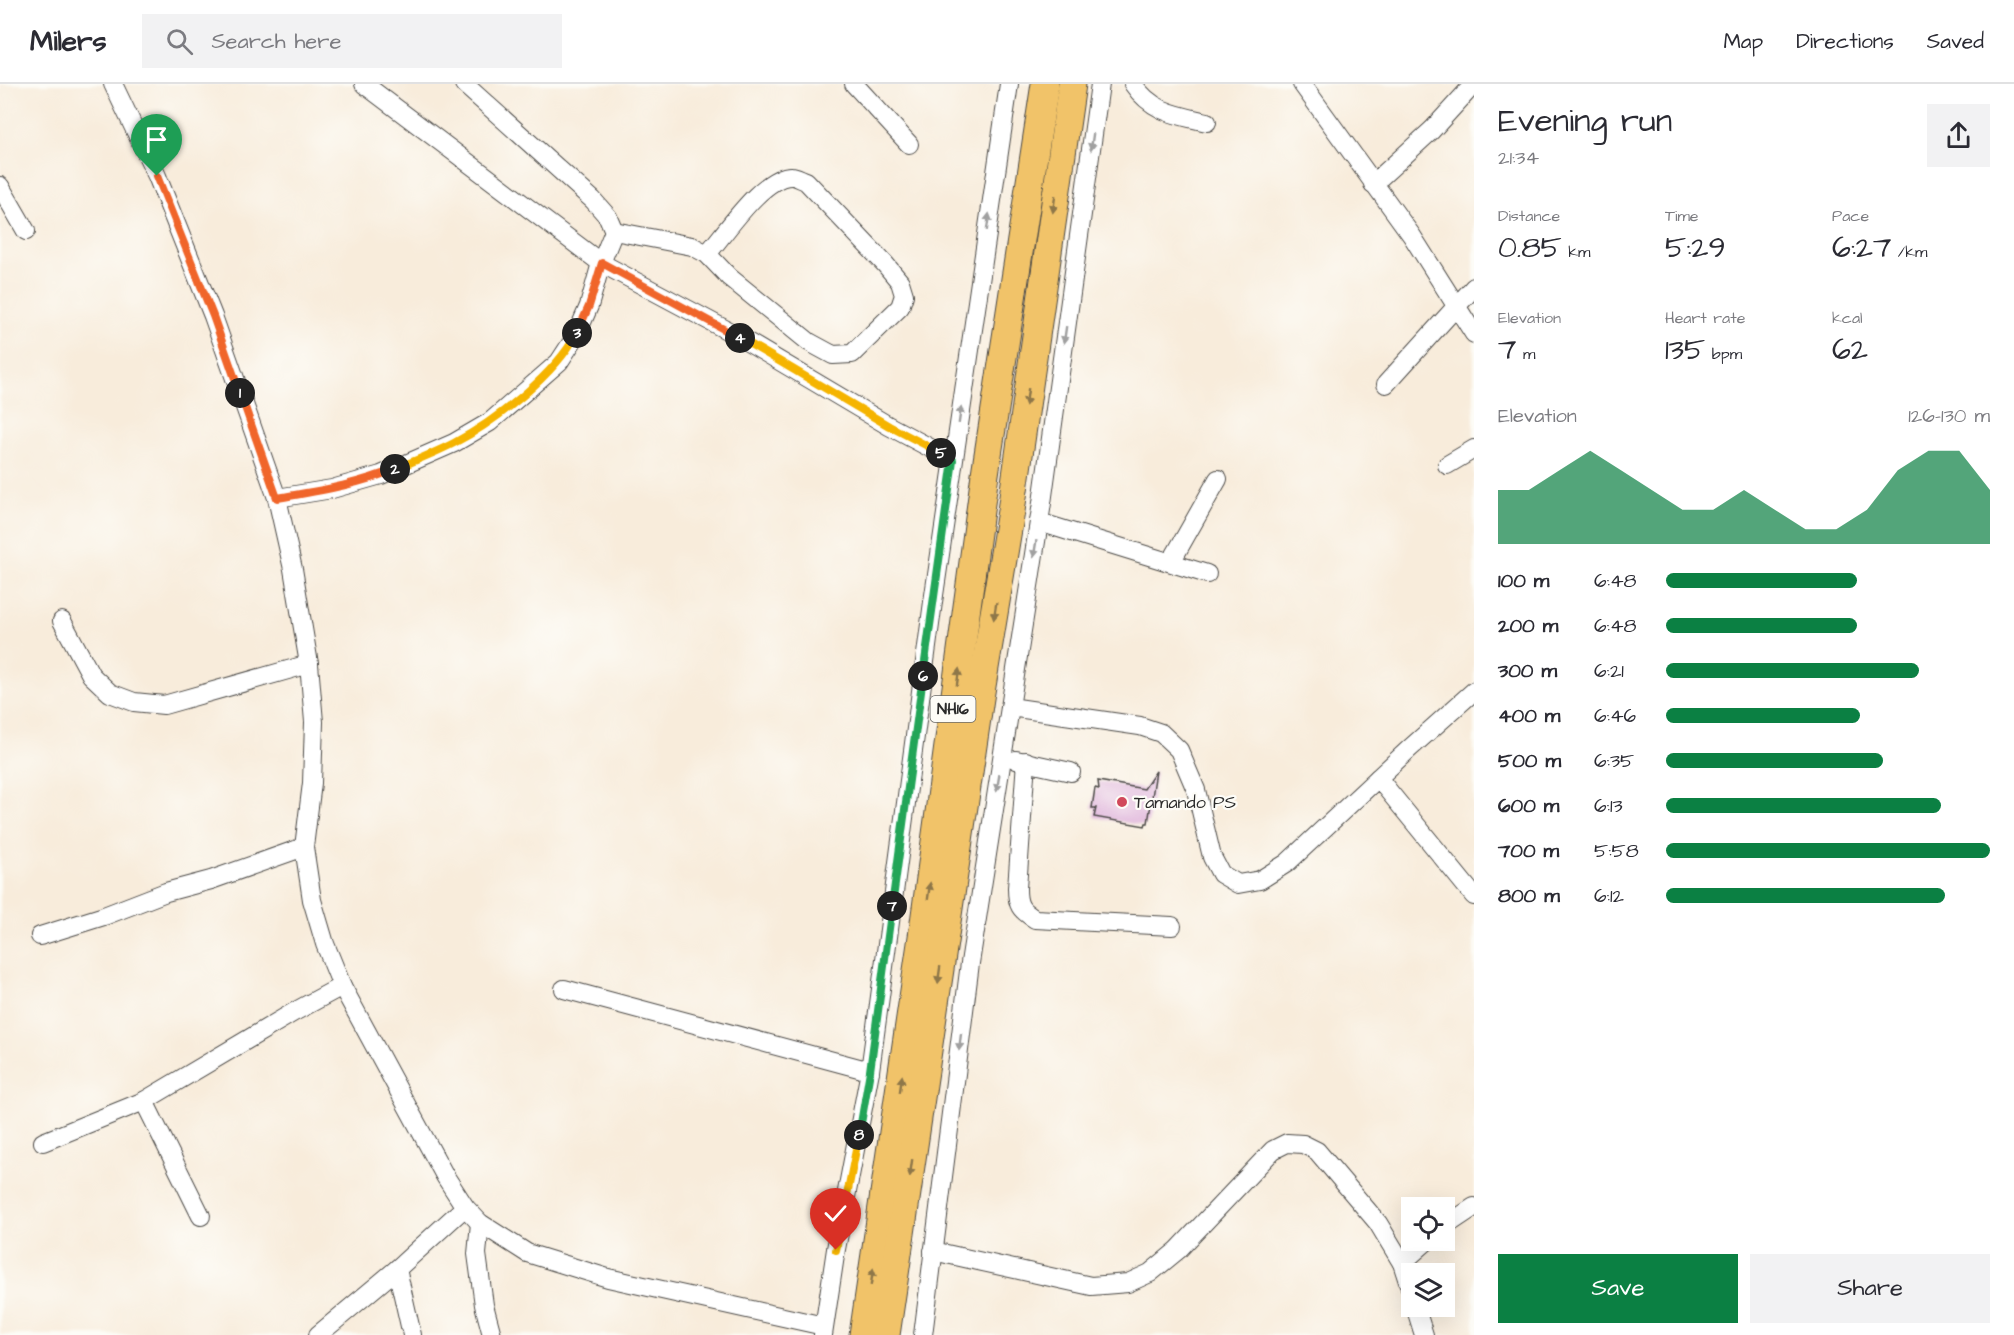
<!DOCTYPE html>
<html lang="en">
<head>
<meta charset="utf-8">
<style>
  body { margin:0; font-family:"Architects Daughter",sans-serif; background:#f2f2f3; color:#2b2b33; height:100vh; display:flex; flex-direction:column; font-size:22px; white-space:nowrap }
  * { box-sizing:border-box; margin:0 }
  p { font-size:20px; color:#7c7c81 }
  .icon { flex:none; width:33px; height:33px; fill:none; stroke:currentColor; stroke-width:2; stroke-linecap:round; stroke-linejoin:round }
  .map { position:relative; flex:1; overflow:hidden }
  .details { display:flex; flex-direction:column; background:#fff; width:540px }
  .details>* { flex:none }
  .controls { position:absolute; left:1401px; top:1113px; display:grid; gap:12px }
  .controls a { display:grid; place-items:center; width:54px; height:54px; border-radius:0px; background:#fff; box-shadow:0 6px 24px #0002; font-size:30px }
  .pin { position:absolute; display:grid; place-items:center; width:51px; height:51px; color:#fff; margin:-62px -26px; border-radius:50% 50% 50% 0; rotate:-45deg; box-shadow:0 0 6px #0007 }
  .pin .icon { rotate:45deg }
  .km { position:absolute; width:30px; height:30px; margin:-15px; border-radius:50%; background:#222; color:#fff; font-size:16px; line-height:30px; text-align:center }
  .round { display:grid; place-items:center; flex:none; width:63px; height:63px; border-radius:0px; background:#f2f2f3 }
  .summary { display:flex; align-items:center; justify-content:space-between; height:102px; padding:0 24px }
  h1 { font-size:33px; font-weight:600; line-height:45px }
  .stats { display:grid; grid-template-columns:repeat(3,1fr); gap:9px; height:102px; padding:6px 24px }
  .stats div { display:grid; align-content:center }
  .stats b { font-size:30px; font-weight:600 }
  .stats small { font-size:16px; font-weight:400 }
  .stats p { font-size:16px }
  .chart { height:168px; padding:12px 24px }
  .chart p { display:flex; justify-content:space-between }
  .chart svg { width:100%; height:108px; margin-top:6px; fill:#0b8043; opacity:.7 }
  .primary-button { display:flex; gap:12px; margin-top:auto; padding:12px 24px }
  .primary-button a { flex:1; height:69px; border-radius:0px; background:#0b8043; color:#fff; font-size:24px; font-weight:600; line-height:69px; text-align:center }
  .primary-button a+a { background:#f2f2f3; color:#2b2b33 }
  ul { padding:0 24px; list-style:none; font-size:20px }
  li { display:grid; grid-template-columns:96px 72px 1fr; align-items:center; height:45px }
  li i { height:15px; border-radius:8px; background:#0b8043 }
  header { display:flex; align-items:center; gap:36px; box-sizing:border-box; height:84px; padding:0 30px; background:#fff; border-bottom:2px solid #e1e1e2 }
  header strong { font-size:28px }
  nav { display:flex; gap:33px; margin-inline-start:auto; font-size:21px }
  .search { width:420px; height:54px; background:#f2f2f3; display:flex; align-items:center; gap:15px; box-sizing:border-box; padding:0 21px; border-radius:0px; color:#7c7c81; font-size:22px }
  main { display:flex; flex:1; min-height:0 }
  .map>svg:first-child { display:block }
  .building { fill:#d59cd2 }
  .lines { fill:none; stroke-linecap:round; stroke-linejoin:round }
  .minor-casing { stroke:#4a4845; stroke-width:20 }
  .highway-casing { stroke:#4a4845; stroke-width:29 }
  .minor { stroke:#fff; stroke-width:18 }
  .highway { stroke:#f1c369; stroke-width:27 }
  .oneway { fill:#a0a0a0 }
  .oneway2 { fill:#8e774a }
  .split-1-casing { stroke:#fff; stroke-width:12 }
  .split-2-casing { stroke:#fff; stroke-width:12 }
  .split-3-casing { stroke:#fff; stroke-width:12 }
  .split-4-casing { stroke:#fff; stroke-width:12 }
  .split-5-casing { stroke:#fff; stroke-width:12 }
  .split-6-casing { stroke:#fff; stroke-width:12 }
  .split-7-casing { stroke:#fff; stroke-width:12 }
  .split-8-casing { stroke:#fff; stroke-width:12 }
  .split-9-casing { stroke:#fff; stroke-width:12 }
  .split-1 { stroke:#f0652b; stroke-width:8 }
  .split-2 { stroke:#f0652b; stroke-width:8 }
  .split-3 { stroke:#f5b400; stroke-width:8 }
  .split-4 { stroke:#f0652b; stroke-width:8 }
  .split-5 { stroke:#f5b400; stroke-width:8 }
  .split-6 { stroke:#22a559; stroke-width:8 }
  .split-7 { stroke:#22a559; stroke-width:8 }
  .split-8 { stroke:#22a559; stroke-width:8 }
  .split-9 { stroke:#f5b400; stroke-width:8 }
  .poi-dot { fill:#d1495b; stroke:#fdfcf7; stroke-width:2 }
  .labels { text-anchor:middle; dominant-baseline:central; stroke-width:4.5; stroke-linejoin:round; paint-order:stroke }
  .shield { fill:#fdfcf7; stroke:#6a6a68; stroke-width:1.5 }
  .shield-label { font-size:16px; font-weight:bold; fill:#2b2b2b }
  .poi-label { font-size:18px; fill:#2b2b2b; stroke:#fdfcf7; text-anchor:start }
</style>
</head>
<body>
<header>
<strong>Milers</strong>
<div class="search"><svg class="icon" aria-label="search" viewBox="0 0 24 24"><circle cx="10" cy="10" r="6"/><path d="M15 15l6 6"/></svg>Search here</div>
<nav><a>Map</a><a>Directions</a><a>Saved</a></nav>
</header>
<main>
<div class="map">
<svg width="1474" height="1251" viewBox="0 0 1474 1251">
  <rect width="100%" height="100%" fill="#fdfcf7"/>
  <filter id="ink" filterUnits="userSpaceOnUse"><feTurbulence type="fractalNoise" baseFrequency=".0167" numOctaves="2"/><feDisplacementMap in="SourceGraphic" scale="12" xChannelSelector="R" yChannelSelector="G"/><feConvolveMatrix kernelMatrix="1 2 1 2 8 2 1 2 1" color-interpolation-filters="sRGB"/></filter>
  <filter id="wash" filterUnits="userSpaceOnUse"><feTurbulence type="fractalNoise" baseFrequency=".008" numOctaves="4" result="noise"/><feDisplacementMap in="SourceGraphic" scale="24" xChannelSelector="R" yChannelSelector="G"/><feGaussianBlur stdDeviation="1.35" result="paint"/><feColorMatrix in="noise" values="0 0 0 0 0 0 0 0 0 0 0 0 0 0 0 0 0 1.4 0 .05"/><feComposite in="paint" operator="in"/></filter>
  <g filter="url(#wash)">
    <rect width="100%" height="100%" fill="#f8ecdb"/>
    <g id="blocks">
      <path class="building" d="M 1156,687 L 1148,739 L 1146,739 L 1145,742 L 1094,733 L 1096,724 L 1092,724 L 1095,704 L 1099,705 L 1098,697 L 1144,705 Z"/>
    </g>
  </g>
  <g filter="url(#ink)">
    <use href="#blocks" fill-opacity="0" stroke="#4a4845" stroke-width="1.5"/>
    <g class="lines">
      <g class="minor-casing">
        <g id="minor">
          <path d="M 113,0 L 157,92 L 213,232 L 277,414 L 293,485 L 309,580 L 314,638 L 312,699 L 304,763 L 312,816 L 325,860 L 342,902 L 445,1092 L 465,1123 L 480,1139 L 527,1169 L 608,1194 L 824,1242"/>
          <path d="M 364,0 L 601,179 L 734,250 L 889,342 L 953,376"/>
          <path d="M 854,0 L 909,60"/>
          <path d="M 1133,0 C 1152,28 1176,31 1207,38"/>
          <path d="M 1302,0 L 1412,152 L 1474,250"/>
          <path d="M 1373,100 L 1432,46 L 1474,0"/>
          <path d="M 0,102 L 26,147"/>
          <path d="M 614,147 L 692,162 L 707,170 L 729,193 L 809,258 L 833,271 L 852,270 L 900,223 L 904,211 L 900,198 L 885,180 L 806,97 C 802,96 796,92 792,92 C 763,91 725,150 707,170"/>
          <path d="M 1386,300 L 1474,203"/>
          <path d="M 1447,381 L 1474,365"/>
          <path d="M 277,414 L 332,405 L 381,391 L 454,359 L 490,338 L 559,278 L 576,252 L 589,222 L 601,179 L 614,147 L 608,133 L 593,116 L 464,0"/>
          <path d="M 1039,438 L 1207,490"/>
          <path d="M 1171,478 L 1218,395"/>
          <path d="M 62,537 L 91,591 L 110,609 L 134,618 L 164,621 L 309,580"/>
          <path d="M 1010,623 L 1140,642 L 1161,649 L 1179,666 L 1196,706 L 1212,773 L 1221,790 L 1238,800 L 1260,796 L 1287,779 L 1408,666 L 1474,607"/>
          <path d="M 1016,676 L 1071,688"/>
          <path d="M 1026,677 L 1017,804 C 1017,821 1020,826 1035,835 L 1172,842"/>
          <path d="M 1378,694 L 1474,812"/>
          <path d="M 40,852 L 104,832 L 166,808 L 211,796 L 304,763"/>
          <path d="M 564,905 L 870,987"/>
          <path d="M 144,1017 L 201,1132"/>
          <path d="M 43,1058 L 144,1017 L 294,928 L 342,902"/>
          <path d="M 480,1139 L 477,1170 L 484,1221 L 492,1251"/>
          <path d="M 1444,1143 L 1474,1123"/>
          <path d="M 933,1167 L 1091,1202 L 1128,1199 L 1150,1189 L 1178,1166 L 1273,1066 L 1287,1059 L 1303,1060 L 1317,1067 L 1378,1139 L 1402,1179 L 1412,1210"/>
          <path d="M 1402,1179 L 1428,1156"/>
          <path d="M 397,1185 L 412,1251"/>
          <path d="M 1415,1222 L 1424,1251"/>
          <path d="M 318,1251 L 397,1185 L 465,1123"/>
          <path d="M 823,1251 L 836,1165 L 870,987 L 933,518 L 1009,0"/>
          <path d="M 923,1251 L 970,879 L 1042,419 L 1100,0"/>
        </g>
      </g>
      <g class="highway-casing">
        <g id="highway">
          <path d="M 863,1251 L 923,846 L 985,390 L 1045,0"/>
          <path d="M 886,1251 L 980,614 L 1011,427 L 1072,0"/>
        </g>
      </g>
      <use href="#minor" class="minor"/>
      <use href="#highway" class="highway"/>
    </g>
    <defs><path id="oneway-solid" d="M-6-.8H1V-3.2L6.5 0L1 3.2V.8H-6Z" transform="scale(1.5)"/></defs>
    <g class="oneway">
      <use href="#oneway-solid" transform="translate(1092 58) rotate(98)"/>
      <use href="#oneway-solid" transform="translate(988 138) rotate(-82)"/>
      <use href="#oneway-solid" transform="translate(1065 251) rotate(98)"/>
      <use href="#oneway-solid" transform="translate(960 331) rotate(-82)"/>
      <use href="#oneway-solid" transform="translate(1035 465) rotate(99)"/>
      <use href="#oneway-solid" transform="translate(998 699) rotate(99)"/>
      <use href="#oneway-solid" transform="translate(960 958) rotate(97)"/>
    </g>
    <g class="oneway2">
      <use href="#oneway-solid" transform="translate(1054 120) rotate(98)"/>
      <use href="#oneway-solid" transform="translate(1027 313) rotate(98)"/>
      <use href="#oneway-solid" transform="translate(995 527) rotate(99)"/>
      <use href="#oneway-solid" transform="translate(958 593) rotate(-82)"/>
      <use href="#oneway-solid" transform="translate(929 807) rotate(-82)"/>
      <use href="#oneway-solid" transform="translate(939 891) rotate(98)"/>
      <use href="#oneway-solid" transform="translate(901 1000) rotate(-82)"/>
      <use href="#oneway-solid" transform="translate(911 1084) rotate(98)"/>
      <use href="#oneway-solid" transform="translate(872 1193) rotate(-82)"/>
    </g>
  </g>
  <g class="lines" filter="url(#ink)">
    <g class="split-1-casing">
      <path id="split-1" d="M 157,92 L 213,232 L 240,309"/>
    </g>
    <g class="split-2-casing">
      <path id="split-2" d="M 240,309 L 277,414 C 317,407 358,401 395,385"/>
    </g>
    <g class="split-3-casing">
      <path id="split-3" d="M 395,385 C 414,377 435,369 454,359 C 495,338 556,290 577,249"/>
    </g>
    <g class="split-4-casing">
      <path id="split-4" d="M 577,249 L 589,222 L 602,179 L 740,254"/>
    </g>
    <g class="split-5-casing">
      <path id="split-5" d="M 740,254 L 889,342 L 941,369"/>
    </g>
    <g class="split-6-casing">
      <path id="split-6" d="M 923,592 L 953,376 L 941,369"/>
    </g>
    <g class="split-7-casing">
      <path id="split-7" d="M 892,822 L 923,592"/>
    </g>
    <g class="split-8-casing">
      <path id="split-8" d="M 859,1051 L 870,987 L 892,822"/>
    </g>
    <g class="split-9-casing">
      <path id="split-9" d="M 836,1166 L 859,1051"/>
    </g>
    <use href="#split-1" class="split-1"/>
    <use href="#split-2" class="split-2"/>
    <use href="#split-3" class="split-3"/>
    <use href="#split-4" class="split-4"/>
    <use href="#split-5" class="split-5"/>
    <use href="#split-6" class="split-6"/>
    <use href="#split-7" class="split-7"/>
    <use href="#split-8" class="split-8"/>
    <use href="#split-9" class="split-9"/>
  </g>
  <circle class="poi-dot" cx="1122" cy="718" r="6"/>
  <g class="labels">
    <rect class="shield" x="930.5" y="612" width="45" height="26" rx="4.5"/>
    <g class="shield-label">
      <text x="953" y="625">NH16</text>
    </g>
    <g class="poi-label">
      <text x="1134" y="718">Tamando PS</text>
    </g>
  </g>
</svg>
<div class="controls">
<a><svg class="icon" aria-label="locate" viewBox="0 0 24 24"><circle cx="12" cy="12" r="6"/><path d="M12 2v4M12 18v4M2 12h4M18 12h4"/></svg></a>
<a><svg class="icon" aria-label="layers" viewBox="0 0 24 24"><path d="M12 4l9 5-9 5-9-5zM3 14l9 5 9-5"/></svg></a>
</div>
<div class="pin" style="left:157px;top:92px;background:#1e9e55"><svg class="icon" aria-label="arrive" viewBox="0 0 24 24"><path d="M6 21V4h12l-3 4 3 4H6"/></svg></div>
<div class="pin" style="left:836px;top:1166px;background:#d93025"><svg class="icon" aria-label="check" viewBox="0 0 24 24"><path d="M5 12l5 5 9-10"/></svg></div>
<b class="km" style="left:240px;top:309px">1</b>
<b class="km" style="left:395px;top:385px">2</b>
<b class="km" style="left:577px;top:249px">3</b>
<b class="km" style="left:740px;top:254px">4</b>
<b class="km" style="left:941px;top:369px">5</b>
<b class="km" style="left:923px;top:592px">6</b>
<b class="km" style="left:892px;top:822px">7</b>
<b class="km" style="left:859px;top:1051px">8</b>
</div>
<section class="details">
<div class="summary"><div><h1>Evening run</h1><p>21:34</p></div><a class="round"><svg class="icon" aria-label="share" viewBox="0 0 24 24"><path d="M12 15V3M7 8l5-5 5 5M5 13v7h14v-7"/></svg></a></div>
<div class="stats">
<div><p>Distance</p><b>0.85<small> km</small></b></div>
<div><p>Time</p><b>5:29</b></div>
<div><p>Pace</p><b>6:27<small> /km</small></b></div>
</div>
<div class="stats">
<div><p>Elevation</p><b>7<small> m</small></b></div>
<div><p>Heart rate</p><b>135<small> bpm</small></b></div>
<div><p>kcal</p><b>62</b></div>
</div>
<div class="chart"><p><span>Elevation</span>126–130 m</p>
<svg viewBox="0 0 160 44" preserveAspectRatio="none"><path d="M0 44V22L10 22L20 14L30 6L40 14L50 22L60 30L70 30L80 22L90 30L100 38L110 38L120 30L130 14L140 6L150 6L160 22V44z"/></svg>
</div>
<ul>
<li><b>100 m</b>6:48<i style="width:59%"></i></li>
<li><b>200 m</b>6:48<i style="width:59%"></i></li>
<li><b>300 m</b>6:21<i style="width:78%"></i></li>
<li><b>400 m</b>6:46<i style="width:60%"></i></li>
<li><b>500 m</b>6:35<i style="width:67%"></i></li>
<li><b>600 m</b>6:13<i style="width:85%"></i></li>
<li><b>700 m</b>5:58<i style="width:100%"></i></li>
<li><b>800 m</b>6:12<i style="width:86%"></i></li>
</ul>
<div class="primary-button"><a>Save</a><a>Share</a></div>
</section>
</main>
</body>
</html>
